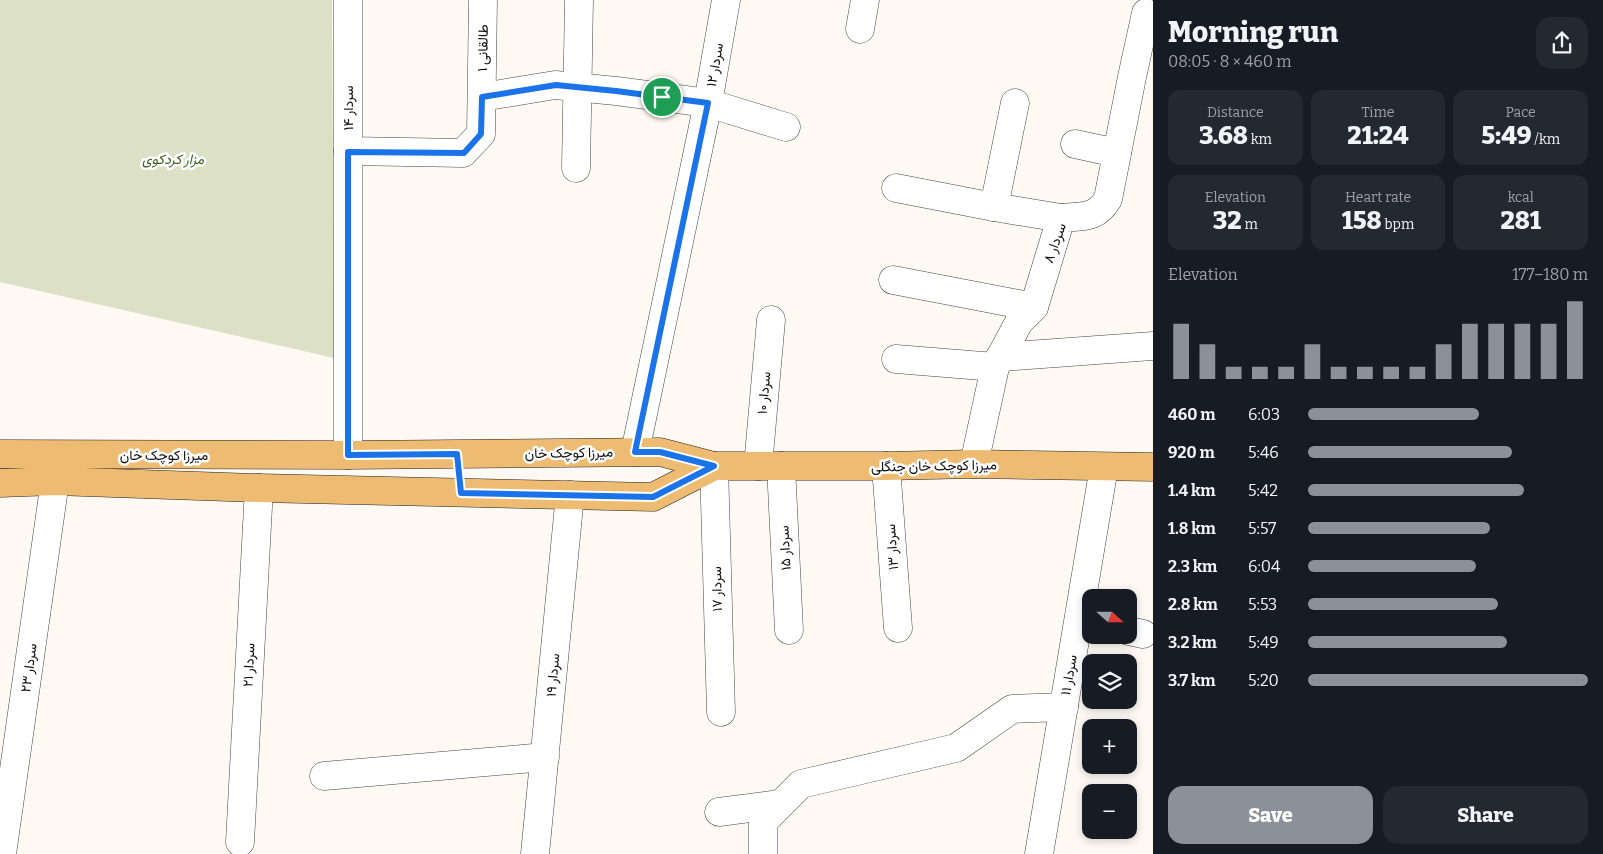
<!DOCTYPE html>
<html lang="en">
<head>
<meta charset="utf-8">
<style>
  body { margin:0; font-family:Bitter,Vazirmatn,serif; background:#242831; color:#f1f3f6; height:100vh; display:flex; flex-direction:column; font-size:19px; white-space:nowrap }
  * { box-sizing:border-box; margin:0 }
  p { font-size:16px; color:#9ea1a6 }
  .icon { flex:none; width:28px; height:28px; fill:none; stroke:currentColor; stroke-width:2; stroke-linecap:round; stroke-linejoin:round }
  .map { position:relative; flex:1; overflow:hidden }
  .details { display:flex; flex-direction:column; background:#171b24; width:450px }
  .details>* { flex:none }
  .needle { width:32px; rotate:111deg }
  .controls { position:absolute; left:1082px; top:589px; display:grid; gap:10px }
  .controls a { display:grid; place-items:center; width:55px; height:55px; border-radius:10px; background:#171b24; box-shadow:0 2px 8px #0003; font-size:25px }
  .pin { position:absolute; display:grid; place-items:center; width:42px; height:42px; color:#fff; margin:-21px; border:2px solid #fff; border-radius:50%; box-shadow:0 1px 5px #0007 }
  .round { display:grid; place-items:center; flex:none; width:52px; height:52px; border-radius:15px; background:#242831 }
  .summary { display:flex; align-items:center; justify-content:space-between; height:85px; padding:0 15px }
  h1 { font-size:28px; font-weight:800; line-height:38px }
  .figures { display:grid; grid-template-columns:repeat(3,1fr); gap:8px; height:85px; padding:5px 15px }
  .figures div { display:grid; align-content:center; border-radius:12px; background:#242831; text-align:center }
  .figures b { font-size:25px; font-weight:800 }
  .figures small { font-size:14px; font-weight:400 }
  .figures p { font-size:14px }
  .chart { height:140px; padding:10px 15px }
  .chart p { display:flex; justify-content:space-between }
  .chart svg { width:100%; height:90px; margin-top:5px; stroke:#8c9099; stroke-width:6 }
  .action { display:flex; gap:10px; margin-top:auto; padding:10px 15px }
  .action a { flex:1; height:58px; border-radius:15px; background:#8c9099; color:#fff; font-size:20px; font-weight:800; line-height:58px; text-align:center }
  .action a+a { background:#242831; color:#f1f3f6 }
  ul { padding:0 15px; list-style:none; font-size:16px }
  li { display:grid; grid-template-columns:80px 60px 1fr; align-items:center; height:38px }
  li i { height:12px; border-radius:6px; background:#8c9099 }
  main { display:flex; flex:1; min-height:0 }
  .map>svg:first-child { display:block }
  .cemetery { fill:#dce0c4 }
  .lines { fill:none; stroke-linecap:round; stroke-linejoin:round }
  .minor-casing { stroke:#434343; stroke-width:29 }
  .major-casing { stroke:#212121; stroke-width:29 }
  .minor { stroke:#fff; stroke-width:28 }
  .major { stroke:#eebb73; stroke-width:28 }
  .route-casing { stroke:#fff; stroke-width:10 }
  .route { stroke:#1a73e8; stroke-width:6 }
  .labels { text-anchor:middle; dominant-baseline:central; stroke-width:5; stroke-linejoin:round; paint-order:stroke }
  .street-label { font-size:14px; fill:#101010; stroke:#fff }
  .park-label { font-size:14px; font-style:italic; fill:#3c6424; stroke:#fff }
</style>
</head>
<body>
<main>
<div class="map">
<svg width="1153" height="854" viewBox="0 0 1153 854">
  <rect width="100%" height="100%" fill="#fefaf3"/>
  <path class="cemetery" d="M 0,0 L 332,0 L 334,358 L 0,282 Z"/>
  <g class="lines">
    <g class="minor-casing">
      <g id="minor">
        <path d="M 348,0 L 348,455"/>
        <path d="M 860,29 L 865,0"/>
        <path d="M 482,97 L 555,85 L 616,91 L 708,103 L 786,127"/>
        <path d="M 1075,144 L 1117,153"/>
        <path d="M 348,151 L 463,153 L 481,134 L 483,0"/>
        <path d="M 576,168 L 579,0"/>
        <path d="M 896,188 L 994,207 L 1061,218"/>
        <path d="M 994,207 L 1015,103"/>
        <path d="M 893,280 L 1034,307"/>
        <path d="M 1000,357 L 1153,346"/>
        <path d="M 896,359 L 995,367"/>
        <path d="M 635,452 L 708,103 L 726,0"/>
        <path d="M 974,464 L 995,367 L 1019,322 L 1034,307 L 1061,218 C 1083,216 1096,219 1108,199 L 1132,77 L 1146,13"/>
        <path d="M 714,466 L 721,712"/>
        <path d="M 758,466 L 771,320"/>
        <path d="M 781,466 L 789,630"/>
        <path d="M 886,466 L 898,628"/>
        <path d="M 1129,631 L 1143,634"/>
        <path d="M 324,776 L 545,757"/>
        <path d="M 719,812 L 780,804"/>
        <path d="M 240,842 L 259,488"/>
        <path d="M 763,853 L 763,822 L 801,784 L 956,748 L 1012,709 L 1064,707"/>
        <path d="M 2,854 L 55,481"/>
        <path d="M 535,854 L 570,495"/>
        <path d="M 1039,854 L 1104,467"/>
      </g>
    </g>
    <g class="major-casing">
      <g id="major">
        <path d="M 0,454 L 348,455 L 660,452 L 714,466 L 886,466 L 974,464 L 1153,467"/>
        <path d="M 0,483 L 55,481 L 259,488 L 653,497 L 714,466"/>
      </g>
    </g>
    <use href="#minor" class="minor"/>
    <use href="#major" class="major"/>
  </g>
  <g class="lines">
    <g class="route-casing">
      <path id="route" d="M 556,85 L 616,91 L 708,103 L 635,452 L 660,452 L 714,466 L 653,497 L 461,493 L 457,454 L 348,455 L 348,152 L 464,153 L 481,134 L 482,97 Z"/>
    </g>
    <use href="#route" class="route"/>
  </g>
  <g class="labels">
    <g class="street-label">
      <text transform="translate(483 48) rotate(-89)">طالقانی ۱</text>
      <text transform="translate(715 65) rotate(-80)">سردار ۱۲</text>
      <text transform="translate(348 108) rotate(-90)">سردار ۱۴</text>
      <text transform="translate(1055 243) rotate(-70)">سردار ۸</text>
      <text transform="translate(764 393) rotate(-85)">سردار ۱۰</text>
      <text transform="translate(569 453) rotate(-1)">میرزا کوچک خان</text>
      <text x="164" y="455">میرزا کوچک خان</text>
      <text transform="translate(934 466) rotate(-1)">میرزا کوچک خان جنگلی</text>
      <text transform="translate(892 547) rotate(-94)">سردار ۱۳</text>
      <text transform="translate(785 548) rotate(-93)">سردار ۱۵</text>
      <text transform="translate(717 589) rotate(-91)">سردار ۱۷</text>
      <text transform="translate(249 665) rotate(-87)">سردار ۲۱</text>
      <text transform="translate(29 668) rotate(-82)">سردار ۲۳</text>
      <text transform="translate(553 675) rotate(-85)">سردار ۱۹</text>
      <text transform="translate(1069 675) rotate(-80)">سردار ۱۱</text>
    </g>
    <g class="park-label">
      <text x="173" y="159">مزار کردکوی</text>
    </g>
  </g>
</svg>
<div class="controls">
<a><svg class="needle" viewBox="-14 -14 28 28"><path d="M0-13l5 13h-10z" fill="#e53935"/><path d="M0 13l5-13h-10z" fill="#9ea1a6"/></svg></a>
<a><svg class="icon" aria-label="layers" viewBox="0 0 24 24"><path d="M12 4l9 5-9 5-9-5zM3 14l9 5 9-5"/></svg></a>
<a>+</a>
<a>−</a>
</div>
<div class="pin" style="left:662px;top:97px;background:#1e9e55"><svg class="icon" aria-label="arrive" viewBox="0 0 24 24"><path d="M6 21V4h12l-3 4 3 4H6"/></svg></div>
</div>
<section class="details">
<div class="summary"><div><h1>Morning run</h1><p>08:05 · 8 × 460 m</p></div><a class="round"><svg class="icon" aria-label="share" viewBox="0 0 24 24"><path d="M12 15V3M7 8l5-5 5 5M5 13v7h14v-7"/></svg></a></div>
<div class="figures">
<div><p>Distance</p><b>3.68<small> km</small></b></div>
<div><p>Time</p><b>21:24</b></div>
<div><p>Pace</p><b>5:49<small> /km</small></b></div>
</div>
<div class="figures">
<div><p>Elevation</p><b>32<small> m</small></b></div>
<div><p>Heart rate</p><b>158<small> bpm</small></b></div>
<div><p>kcal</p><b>281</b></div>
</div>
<div class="chart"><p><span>Elevation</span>177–180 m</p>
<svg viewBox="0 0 160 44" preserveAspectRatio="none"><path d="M5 44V17M15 44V27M25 44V38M35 44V38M45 44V38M55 44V27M65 44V38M75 44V38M85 44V38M95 44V38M105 44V27M115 44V17M125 44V17M135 44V17M145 44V17M155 44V6"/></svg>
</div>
<ul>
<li><b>460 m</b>6:03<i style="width:61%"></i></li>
<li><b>920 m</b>5:46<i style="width:73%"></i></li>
<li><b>1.4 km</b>5:42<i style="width:77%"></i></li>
<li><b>1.8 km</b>5:57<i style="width:65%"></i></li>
<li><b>2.3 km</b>6:04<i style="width:60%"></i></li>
<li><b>2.8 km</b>5:53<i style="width:68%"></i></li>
<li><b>3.2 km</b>5:49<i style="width:71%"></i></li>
<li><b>3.7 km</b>5:20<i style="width:100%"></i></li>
</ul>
<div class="action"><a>Save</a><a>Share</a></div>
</section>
</main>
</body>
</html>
